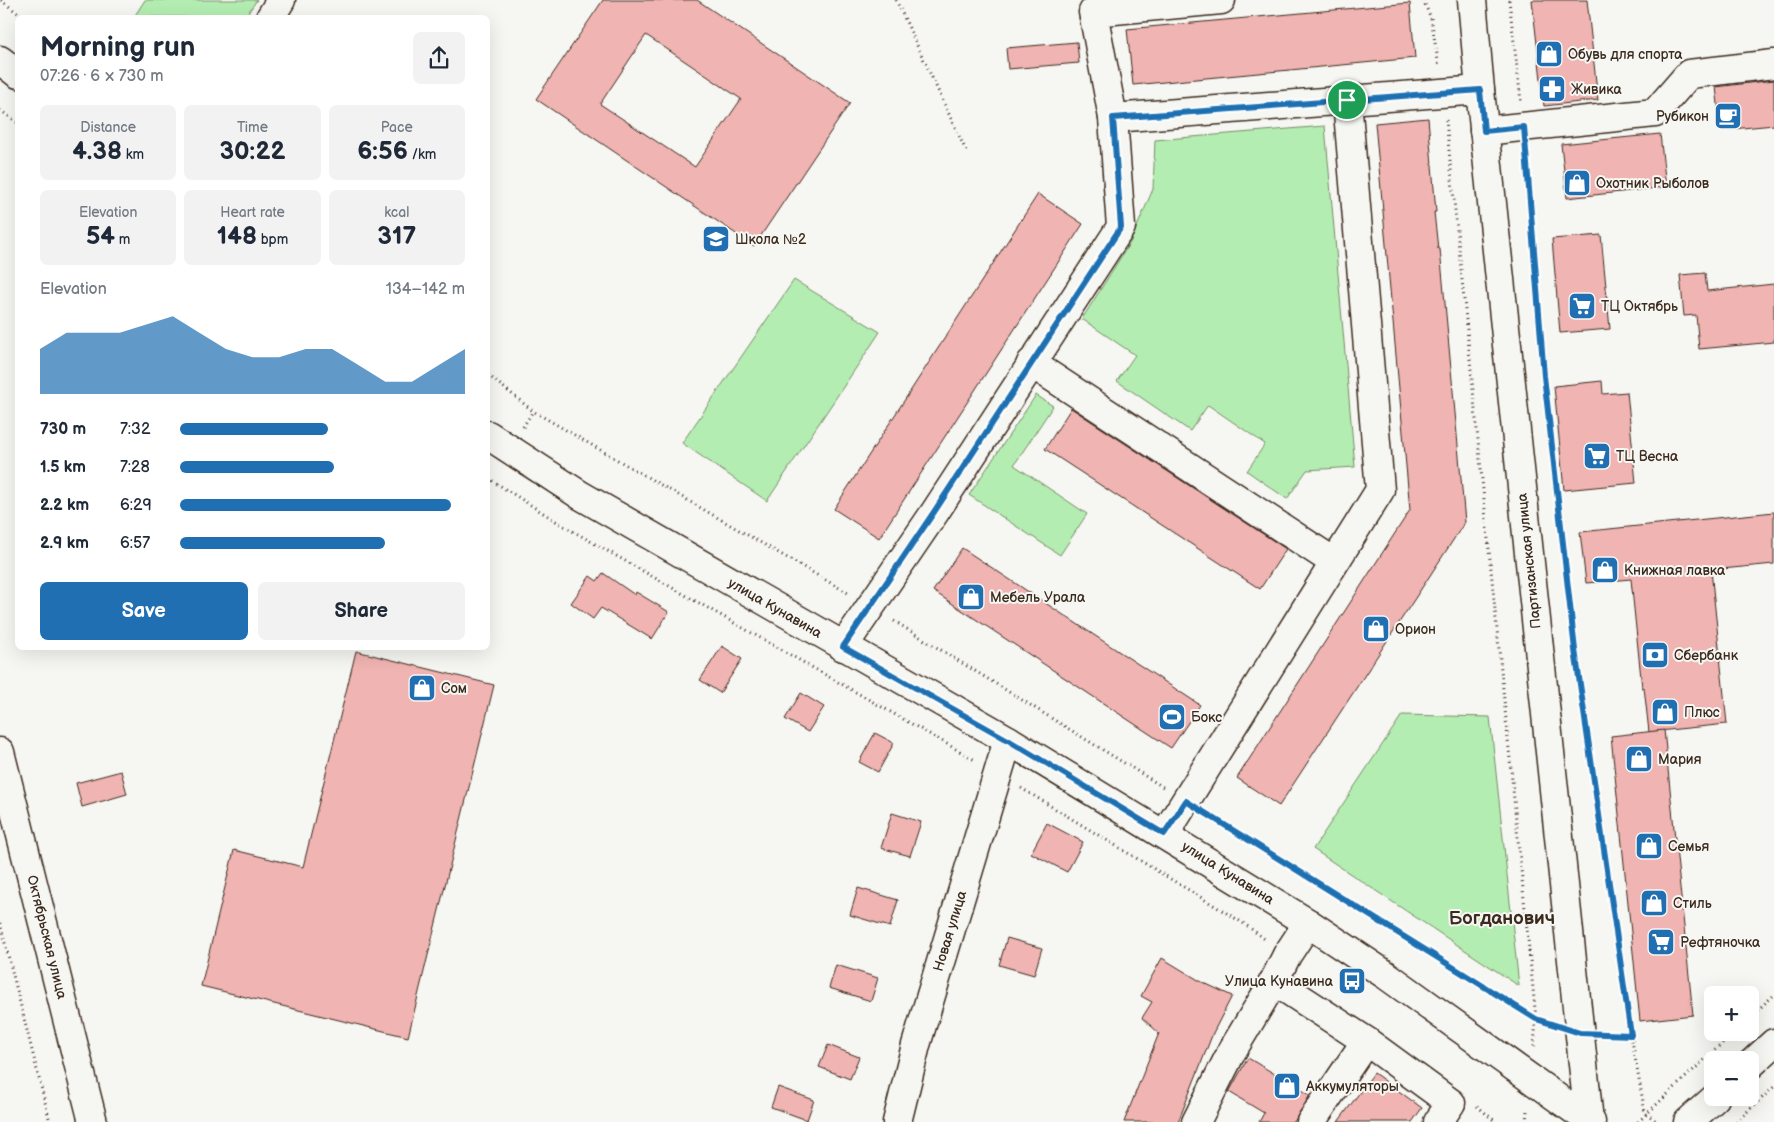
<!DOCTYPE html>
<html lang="en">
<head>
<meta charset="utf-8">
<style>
  body { margin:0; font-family:"Balsamiq Sans",sans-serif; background:#f2f2f3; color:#1f2937; height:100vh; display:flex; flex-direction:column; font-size:19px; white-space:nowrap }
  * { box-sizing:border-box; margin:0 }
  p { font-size:16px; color:#747a83 }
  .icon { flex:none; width:28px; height:28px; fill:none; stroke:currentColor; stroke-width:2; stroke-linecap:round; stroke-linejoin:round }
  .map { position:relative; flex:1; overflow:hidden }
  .sheet { position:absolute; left:15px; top:15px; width:475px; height:635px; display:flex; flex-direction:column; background:#fff; border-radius:8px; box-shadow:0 5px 20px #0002 }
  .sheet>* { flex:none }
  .controls { position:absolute; left:1704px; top:986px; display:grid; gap:10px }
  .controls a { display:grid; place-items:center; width:55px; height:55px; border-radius:8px; background:#fff; box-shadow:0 5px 20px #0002; font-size:25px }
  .pin { position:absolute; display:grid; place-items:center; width:42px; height:42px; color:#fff; margin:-21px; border:2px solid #fff; border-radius:50%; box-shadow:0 1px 5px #0007 }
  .round { display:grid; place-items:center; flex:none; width:52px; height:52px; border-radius:8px; background:#f2f2f3 }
  .summary { display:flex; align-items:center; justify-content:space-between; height:85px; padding:0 25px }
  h1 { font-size:28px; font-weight:700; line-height:38px }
  .metrics { display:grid; grid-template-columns:repeat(3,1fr); gap:8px; height:85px; padding:5px 25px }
  .metrics div { display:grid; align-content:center; border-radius:8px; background:#f2f2f3; text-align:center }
  .metrics b { font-size:25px; font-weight:700 }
  .metrics small { font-size:14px; font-weight:400 }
  .metrics p { font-size:14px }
  .chart { height:140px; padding:10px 25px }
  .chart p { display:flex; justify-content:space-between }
  .chart svg { width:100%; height:90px; margin-top:5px; fill:#1f6fb2; opacity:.7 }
  .cta { display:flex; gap:10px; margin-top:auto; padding:10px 25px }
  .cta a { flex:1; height:58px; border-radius:8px; background:#1f6fb2; color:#fff; font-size:20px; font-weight:700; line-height:58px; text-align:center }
  .cta a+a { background:#f2f2f3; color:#1f2937 }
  ul { padding:0 25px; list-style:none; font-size:16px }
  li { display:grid; grid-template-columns:80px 60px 1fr; align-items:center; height:38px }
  li i { height:12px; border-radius:6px; background:#1f6fb2 }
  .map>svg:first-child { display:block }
  .green { fill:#b3edb1; stroke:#778c68 }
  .building { fill:#f0b4b2; stroke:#3b2a1e; fill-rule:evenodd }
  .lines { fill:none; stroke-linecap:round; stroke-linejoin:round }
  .minor-casing { stroke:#3b2a1e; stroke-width:31 }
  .major-casing { stroke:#3b2a1e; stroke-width:31 }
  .path { stroke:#3b2a1e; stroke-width:3; stroke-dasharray:1 4; stroke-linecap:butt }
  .minor { stroke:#f6f6f2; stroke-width:28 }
  .major { stroke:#f6f6f2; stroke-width:28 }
  .route-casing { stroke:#fff; stroke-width:10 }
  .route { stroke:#1f6fb2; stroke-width:6 }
  .labels { text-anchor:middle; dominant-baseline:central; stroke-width:4; stroke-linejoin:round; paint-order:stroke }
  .poi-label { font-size:14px; fill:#3b2a1e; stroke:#f6f6f2; text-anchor:start }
  .street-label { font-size:14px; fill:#3b2a1e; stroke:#f6f6f2 }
  .district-label { font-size:19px; font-weight:bold; fill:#3b2a1e; stroke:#f6f6f2 }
</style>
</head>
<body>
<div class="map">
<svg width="1774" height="1122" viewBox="0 0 1774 1122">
  <rect width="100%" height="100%" fill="#f6f6f2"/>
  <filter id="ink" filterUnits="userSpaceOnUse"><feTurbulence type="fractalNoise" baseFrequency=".02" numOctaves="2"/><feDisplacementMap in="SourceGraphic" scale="10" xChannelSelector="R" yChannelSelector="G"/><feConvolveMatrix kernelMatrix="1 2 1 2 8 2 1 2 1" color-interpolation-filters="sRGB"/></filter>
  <g filter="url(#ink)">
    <g class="green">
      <path d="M 145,0 L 257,0 L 245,17 L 134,17 Z"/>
      <path d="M 1325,126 L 1355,467 L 1307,470 L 1287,499 L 1247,471 L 1265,444 L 1208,405 L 1190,431 L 1117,381 L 1135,355 L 1082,319 L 1131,241 L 1153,189 L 1155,140 Z"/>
      <path d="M 794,280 L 880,332 L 767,501 L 682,443 Z"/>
      <path d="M 1036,395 L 1053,406 L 1014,465 L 1087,514 L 1060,555 L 969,495 Z"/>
      <path d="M 1402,715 L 1490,717 L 1519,986 L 1313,849 Z"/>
    </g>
    <g class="building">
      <path d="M 603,0 L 697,0 L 850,103 L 754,246 L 536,99 ZM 646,35 L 741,99 L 695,167 L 600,104 Z"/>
      <path d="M 1532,0 L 1587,0 L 1598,100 L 1544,106 Z"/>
      <path d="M 1410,3 L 1415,58 L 1133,85 L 1127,29 Z"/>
      <path d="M 1077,42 L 1079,63 L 1008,69 L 1006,48 Z"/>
      <path d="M 1774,80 L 1774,125 L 1721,130 L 1716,87 Z"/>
      <path d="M 1428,118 L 1436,212 L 1434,212 L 1438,249 L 1440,249 L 1465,522 L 1279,806 L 1237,778 L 1410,510 L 1375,123 Z"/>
      <path d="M 1660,134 L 1666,187 L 1567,198 L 1561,144 Z"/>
      <path d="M 1038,194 L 1083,224 L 879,538 L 834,509 Z"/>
      <path d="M 1601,235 L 1610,329 L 1560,333 L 1552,239 Z"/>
      <path d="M 1705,273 L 1707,291 L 1774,284 L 1774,342 L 1699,349 L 1696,315 L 1684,316 L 1680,275 Z"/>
      <path d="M 1602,381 L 1603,394 L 1627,392 L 1636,483 L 1564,490 L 1554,386 Z"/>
      <path d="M 1071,408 L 1286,549 L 1260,589 L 1045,449 Z"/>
      <path d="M 1774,512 L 1774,564 L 1711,570 L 1727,724 L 1649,732 L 1644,687 L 1642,688 L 1631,579 L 1586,583 L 1580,532 Z"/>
      <path d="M 962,548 L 1200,705 L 1171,748 L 933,591 Z"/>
      <path d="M 603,573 L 635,595 L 636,592 L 669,612 L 652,639 L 601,608 L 593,619 L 571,603 L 590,576 L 597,581 Z"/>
      <path d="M 722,646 L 742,659 L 720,693 L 700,680 Z"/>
      <path d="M 356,651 L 494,685 L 408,1037 L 201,986 L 234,850 L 303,867 Z"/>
      <path d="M 801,693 L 824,707 L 808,732 L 785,719 Z"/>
      <path d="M 1664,730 L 1693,1015 L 1640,1021 L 1611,736 Z"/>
      <path d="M 875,733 L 894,743 L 878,772 L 859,762 Z"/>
      <path d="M 121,771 L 127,794 L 82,807 L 76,783 Z"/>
      <path d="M 892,813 L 921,822 L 910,856 L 881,848 Z"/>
      <path d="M 1047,823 L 1083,842 L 1067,872 L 1031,853 Z"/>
      <path d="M 858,888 L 898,900 L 890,927 L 850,915 Z"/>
      <path d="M 1007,938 L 1042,948 L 1034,975 L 999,965 Z"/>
      <path d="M 1162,958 L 1200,981 L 1232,996 L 1213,1033 L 1178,1122 L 1124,1122 L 1159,1033 L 1142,1018 L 1152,1002 L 1141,996 Z"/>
      <path d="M 836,965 L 878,978 L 871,1001 L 829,988 Z"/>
      <path d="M 828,1045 L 859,1057 L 850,1079 L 819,1067 Z"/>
      <path d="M 1248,1058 L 1310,1095 L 1294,1122 L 1259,1122 L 1264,1113 L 1229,1092 Z"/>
      <path d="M 1374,1073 L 1422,1108 L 1412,1122 L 1338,1122 Z"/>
      <path d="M 778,1087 L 814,1100 L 807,1120 L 771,1107 Z"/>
    </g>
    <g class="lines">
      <g class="minor-casing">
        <g id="minor">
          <path d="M 1472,0 L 1480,90 L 1589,1121"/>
          <path d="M 270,18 L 281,0"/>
          <path d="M 1113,118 L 1480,90"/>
          <path d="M 1484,131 L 1655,113 L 1689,74 L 1774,64"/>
          <path d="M 1031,363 L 1334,562"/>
          <path d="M 843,647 L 935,512 L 1121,227 L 1113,118 L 1093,12 L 1221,0"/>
          <path d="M 1165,834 L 1380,490 L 1347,100"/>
          <path d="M 1274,981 L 1366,1041 L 1451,1103 L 1438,1122"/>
          <path d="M 897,1122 L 916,1045 L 1008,740"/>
          <path d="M 1196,1122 L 1232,1051 L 1274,981 L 1287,955 L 1308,923"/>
          <path d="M 1311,1122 L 1366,1041"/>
        </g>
      </g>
      <g class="major-casing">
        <g id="major">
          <path d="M 0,60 L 18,74"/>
          <path d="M 488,435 L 580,495 L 1008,740 L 1308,923 L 1386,975 L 1591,1122"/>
          <path d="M 0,752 L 93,1122"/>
          <path d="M 1750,1065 L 1774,1043"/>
          <path d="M 1688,1122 L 1715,1098"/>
        </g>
      </g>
      <g class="path">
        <path d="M 1,0 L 24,18"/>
        <path d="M 896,0 L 967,153"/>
        <path d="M 1423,0 L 1431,18 L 1439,67"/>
        <path d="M 1509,0 L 1521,101"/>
        <path d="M 0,110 L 18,123"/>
        <path d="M 1446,120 L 1536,1019 L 1534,1047"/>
        <path d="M 1526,152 L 1544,376 L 1575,650 L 1631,1035 L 1645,1113 L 1658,1122"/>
        <path d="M 488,375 L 533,411 L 848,593"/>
        <path d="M 523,427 L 533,411"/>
        <path d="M 488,478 L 562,525 L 975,760"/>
        <path d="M 894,621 L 1163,787"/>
        <path d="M 1021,788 L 1243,923 L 1266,940"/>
        <path d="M 1209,815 L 1536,1019 L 1551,1024"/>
        <path d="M 0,923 L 50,1122"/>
        <path d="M 1750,1017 L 1774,995"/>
        <path d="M 1606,1034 L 1631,1035"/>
        <path d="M 1477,1106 L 1496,1122"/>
        <path d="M 1526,1122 L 1527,1110"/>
        <path d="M 1638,1122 L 1734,1032"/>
        <path d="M 1736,1122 L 1774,1087"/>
      </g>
      <use href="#minor" class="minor"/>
      <use href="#major" class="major"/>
    </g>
  </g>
  <g class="lines" filter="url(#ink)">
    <g class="route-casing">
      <path id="route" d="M 1480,90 L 1484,131 L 1524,127 L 1544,376 L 1575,650 L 1631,1035 L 1580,1033 L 1536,1019 L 1186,801 L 1164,834 L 1008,740 L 843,647 L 934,512 L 1121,227 L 1113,118 Z"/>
    </g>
    <use href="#route" class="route"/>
  </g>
  <defs>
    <g id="shop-square" transform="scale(1.4375)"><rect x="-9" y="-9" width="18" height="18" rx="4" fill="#1f6fb2" stroke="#f6f6f2"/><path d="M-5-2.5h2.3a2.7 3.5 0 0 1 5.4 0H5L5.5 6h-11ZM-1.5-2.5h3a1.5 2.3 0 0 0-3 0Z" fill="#fff"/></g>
    <g id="pharmacy-square" transform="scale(1.4375)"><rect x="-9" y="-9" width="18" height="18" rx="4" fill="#1f6fb2" stroke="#f6f6f2"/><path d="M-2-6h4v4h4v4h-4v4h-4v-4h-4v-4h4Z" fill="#fff"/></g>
    <g id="cafe-square" transform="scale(1.4375)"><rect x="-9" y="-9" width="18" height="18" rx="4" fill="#1f6fb2" stroke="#f6f6f2"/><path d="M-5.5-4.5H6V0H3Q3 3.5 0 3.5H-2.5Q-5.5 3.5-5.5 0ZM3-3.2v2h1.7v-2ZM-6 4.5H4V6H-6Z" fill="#fff"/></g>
    <g id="school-square" transform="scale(1.4375)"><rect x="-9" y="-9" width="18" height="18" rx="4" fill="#1f6fb2" stroke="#f6f6f2"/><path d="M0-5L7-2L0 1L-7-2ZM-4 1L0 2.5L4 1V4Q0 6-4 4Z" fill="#fff"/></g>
    <g id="supermarket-square" transform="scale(1.4375)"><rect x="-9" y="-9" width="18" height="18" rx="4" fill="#1f6fb2" stroke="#f6f6f2"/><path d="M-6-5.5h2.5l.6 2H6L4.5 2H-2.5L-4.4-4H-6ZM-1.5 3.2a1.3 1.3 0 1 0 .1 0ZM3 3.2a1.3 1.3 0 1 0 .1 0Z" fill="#fff"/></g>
    <g id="bank-square" transform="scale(1.4375)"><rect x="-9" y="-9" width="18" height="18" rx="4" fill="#1f6fb2" stroke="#f6f6f2"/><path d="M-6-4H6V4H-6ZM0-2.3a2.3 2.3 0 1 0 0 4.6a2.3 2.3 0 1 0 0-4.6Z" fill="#fff"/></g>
    <g id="stadium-square" transform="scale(1.4375)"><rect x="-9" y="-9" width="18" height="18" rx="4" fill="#1f6fb2" stroke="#f6f6f2"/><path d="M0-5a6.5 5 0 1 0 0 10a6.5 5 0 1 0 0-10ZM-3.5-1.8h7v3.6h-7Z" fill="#fff"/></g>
    <g id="bus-square" transform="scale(1.4375)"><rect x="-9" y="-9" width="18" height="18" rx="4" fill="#1f6fb2" stroke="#f6f6f2"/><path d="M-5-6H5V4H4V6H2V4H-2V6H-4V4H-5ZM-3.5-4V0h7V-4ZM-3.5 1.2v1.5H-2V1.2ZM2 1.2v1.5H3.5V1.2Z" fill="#fff"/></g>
  </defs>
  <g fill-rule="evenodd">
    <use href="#shop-square" x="1549" y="54"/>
    <use href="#pharmacy-square" x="1552" y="89"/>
    <use href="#cafe-square" x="1728" y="116"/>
    <use href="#shop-square" x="1577" y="183"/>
    <use href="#school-square" x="716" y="239"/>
    <use href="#supermarket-square" x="1582" y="306"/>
    <use href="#supermarket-square" x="1597" y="456"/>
    <use href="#shop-square" x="1605" y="570"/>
    <use href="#shop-square" x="971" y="597"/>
    <use href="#shop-square" x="1376" y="629"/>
    <use href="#bank-square" x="1655" y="655"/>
    <use href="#shop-square" x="422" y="688"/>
    <use href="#shop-square" x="1665" y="712"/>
    <use href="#stadium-square" x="1172" y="717"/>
    <use href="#shop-square" x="1639" y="759"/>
    <use href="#shop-square" x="1649" y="846"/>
    <use href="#shop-square" x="1654" y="903"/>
    <use href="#supermarket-square" x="1661" y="942"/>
    <use href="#bus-square" x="1352" y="981"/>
    <use href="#shop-square" x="1287" y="1086"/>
  </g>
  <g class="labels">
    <g class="poi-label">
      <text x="1568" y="54">Обувь для спорта</text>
      <text x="1571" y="89">Живика</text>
      <text x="1709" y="116" text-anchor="end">Рубикон</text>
      <text x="1596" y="183">Охотник Рыболов</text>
      <text x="735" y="239">Школа №2</text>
      <text x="1601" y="306">ТЦ Октябрь</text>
      <text x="1616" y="456">ТЦ Весна</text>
      <text x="1624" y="570">Книжная лавка</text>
      <text x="990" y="597">Мебель Урала</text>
      <text x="1395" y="629">Орион</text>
      <text x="1674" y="655">Сбербанк</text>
      <text x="441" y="688">Сом</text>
      <text x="1684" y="712">Плюс</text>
      <text x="1191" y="717">Бокс</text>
      <text x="1658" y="759">Мария</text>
      <text x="1668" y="846">Семья</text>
      <text x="1673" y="903">Стиль</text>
      <text x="1680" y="942">Рефтяночка</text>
      <text x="1333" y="981" text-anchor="end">Улица Кунавина</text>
      <text x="1306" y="1086">Аккумуляторы</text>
    </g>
    <g class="street-label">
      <text transform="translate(1529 561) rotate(-96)">Партизанская улица</text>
      <text transform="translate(775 608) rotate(30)">улица Кунавина</text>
      <text transform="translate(1228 873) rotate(32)">улица Кунавина</text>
      <text transform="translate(950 931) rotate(-73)">Новая улица</text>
      <text transform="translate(47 937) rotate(76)">Октябрьская улица</text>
    </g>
    <g class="district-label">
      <text x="1502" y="918">Богданович</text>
    </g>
  </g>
</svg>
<div class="controls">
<a>+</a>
<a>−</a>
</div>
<div class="pin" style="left:1347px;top:100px;background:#1e9e55"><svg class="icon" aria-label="arrive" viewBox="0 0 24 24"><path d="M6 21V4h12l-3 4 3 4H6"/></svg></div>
<section class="sheet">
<div class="summary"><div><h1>Morning run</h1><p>07:26 · 6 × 730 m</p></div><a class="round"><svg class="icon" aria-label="share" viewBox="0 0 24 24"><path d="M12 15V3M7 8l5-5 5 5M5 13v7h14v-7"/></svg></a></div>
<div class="metrics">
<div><p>Distance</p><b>4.38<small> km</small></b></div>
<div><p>Time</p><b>30:22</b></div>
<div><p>Pace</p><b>6:56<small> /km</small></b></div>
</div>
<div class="metrics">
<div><p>Elevation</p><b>54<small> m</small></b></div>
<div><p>Heart rate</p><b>148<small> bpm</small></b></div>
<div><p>kcal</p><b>317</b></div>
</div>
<div class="chart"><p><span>Elevation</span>134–142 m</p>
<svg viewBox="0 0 160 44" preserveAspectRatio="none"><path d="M0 44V22L10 14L20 14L30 14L40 10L50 6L60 14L70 22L80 26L90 26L100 22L110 22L120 30L130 38L140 38L150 30L160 22V44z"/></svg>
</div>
<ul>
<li><b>730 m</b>7:32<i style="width:52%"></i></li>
<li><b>1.5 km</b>7:28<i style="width:54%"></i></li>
<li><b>2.2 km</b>6:29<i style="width:95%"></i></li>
<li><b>2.9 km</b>6:57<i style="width:72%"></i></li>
</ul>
<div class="cta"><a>Save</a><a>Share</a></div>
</section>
</div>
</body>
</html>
